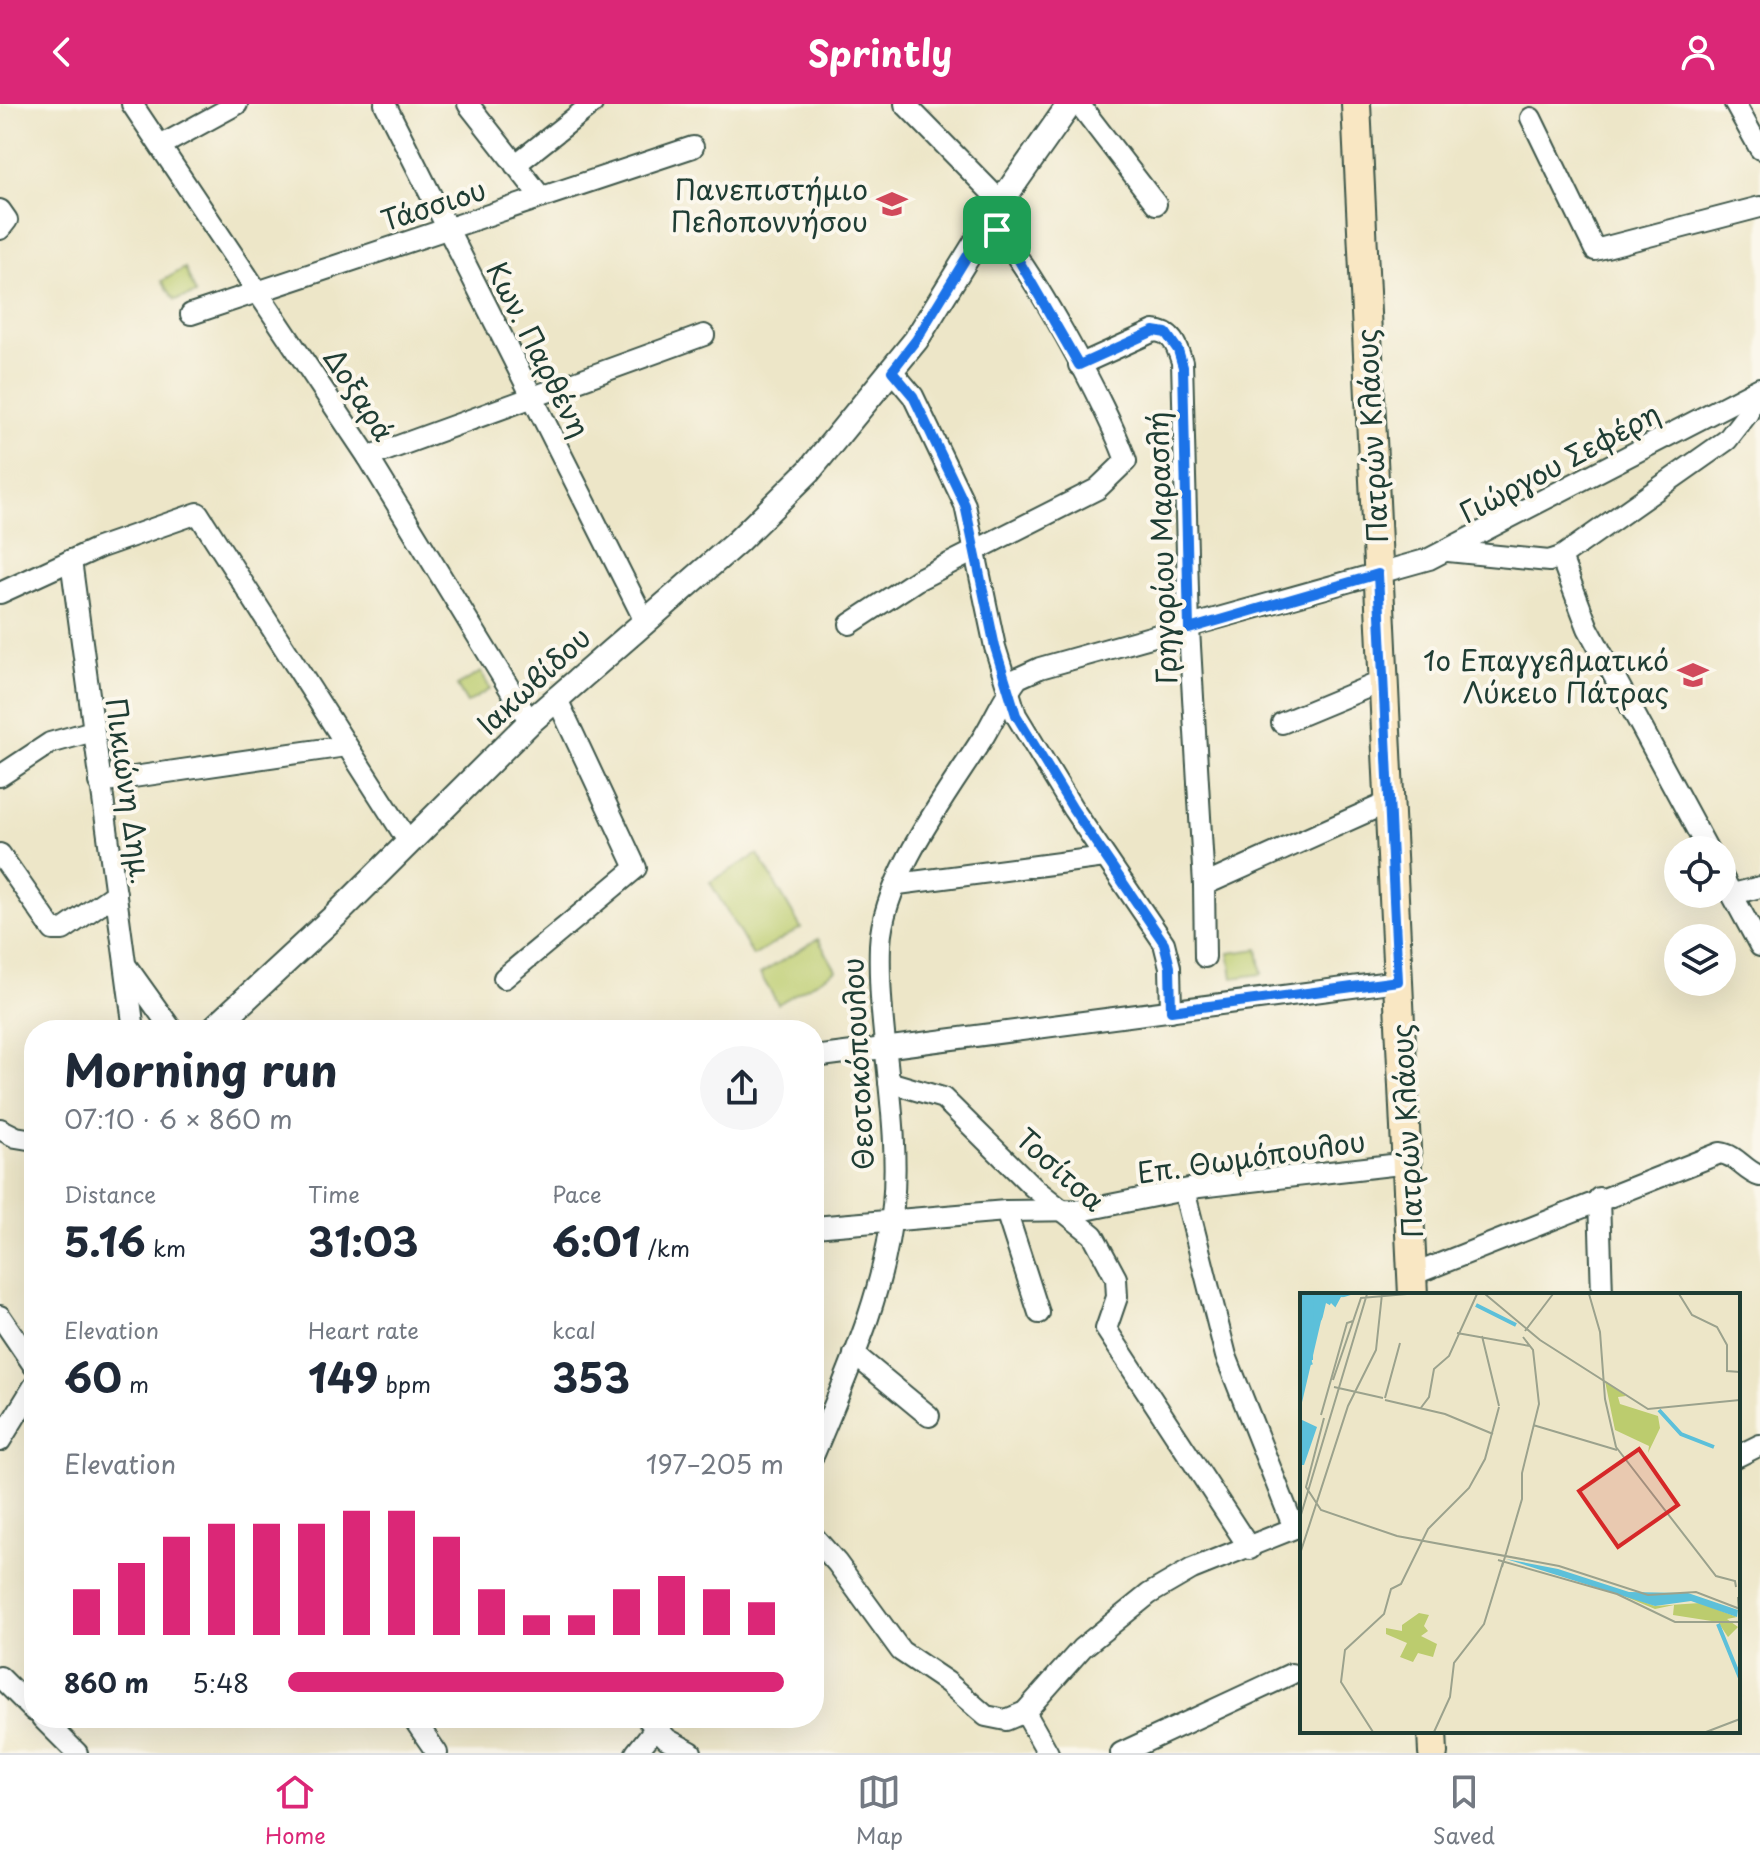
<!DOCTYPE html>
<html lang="en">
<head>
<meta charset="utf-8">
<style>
  body { margin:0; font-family:"Playpen Sans",sans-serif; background:#f6f6f7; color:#1f2937; height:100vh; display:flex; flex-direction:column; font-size:30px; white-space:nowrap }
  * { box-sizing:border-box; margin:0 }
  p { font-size:26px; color:#747a83 }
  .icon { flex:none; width:44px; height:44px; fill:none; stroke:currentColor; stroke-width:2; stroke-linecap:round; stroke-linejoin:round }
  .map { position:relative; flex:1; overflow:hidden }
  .details { position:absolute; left:24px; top:916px; width:800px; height:708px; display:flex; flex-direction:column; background:#fff; border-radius:32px; box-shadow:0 8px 32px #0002 }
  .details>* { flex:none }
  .controls { position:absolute; left:1664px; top:732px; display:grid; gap:16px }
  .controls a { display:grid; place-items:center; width:72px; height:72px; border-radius:50%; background:#fff; box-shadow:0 8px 32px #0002; font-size:40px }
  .pin { position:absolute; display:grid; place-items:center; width:68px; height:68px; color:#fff; margin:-34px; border-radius:16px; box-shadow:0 4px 12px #0006 }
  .round { display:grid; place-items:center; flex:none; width:84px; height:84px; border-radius:42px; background:#f6f6f7 }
  .summary { display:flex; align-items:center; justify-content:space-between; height:136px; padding:0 40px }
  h1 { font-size:44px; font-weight:700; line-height:60px }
  .figures { display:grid; grid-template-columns:repeat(3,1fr); gap:12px; height:136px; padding:8px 40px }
  .figures div { display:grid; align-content:center }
  .figures b { font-size:40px; font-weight:700 }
  .figures small { font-size:22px; font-weight:400 }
  .figures p { font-size:22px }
  .chart { height:224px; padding:16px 40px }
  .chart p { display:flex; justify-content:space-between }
  .chart svg { width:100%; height:144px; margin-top:8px; stroke:#db2777; stroke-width:6 }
  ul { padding:0 40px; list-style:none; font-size:26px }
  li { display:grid; grid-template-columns:128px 96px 1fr; align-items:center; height:60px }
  li i { height:20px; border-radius:10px; background:#db2777 }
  header { display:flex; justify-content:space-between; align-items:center; height:104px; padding:0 40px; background:#db2777; color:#fff; font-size:36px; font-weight:700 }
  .dock { display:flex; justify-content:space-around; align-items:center; height:112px; border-top:2px solid #e0e1e3; background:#fff; font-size:22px; color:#747a83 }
  .dock a { display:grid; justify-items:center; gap:4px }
  .dock .on { color:#db2777 }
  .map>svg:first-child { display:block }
  .green { fill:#bccc6e; stroke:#6e8451; stroke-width:2 }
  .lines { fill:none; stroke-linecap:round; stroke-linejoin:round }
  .minor-casing { stroke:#3e564a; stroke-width:24 }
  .tertiary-casing { stroke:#3e564a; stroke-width:28 }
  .secondary-casing { stroke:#3e564a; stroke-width:32 }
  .minor { stroke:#fff; stroke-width:20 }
  .tertiary { stroke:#fff; stroke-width:24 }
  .secondary { stroke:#f9e7c3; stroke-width:28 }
  .route-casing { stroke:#fff; stroke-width:16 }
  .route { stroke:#1a73e8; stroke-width:10 }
  .labels { text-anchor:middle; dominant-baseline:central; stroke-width:8; stroke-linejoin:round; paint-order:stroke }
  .poi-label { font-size:28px; fill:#1f3d34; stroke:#fbf7ec; text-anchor:end }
  .street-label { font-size:28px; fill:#1f3d34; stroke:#fbf7ec }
  .inset-river { fill:none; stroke:#5cc0da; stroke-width:4 }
  .inset-road { fill:none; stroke:#9ba28d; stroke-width:2 }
  .view { fill:#d62828; fill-opacity:0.15; stroke:#d62828; stroke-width:4 }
  .inset-edge { fill:none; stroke:#1f3d34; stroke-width:4 }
</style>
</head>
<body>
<header><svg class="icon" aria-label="back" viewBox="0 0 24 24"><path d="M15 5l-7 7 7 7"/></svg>Sprintly<svg class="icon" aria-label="person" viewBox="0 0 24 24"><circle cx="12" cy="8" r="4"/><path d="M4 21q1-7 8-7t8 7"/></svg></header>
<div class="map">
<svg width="1760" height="1649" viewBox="0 0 1760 1649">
  <rect width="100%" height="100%" fill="#fbf7ec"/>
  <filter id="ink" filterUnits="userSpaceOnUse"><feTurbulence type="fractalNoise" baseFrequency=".0125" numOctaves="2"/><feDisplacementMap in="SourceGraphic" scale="16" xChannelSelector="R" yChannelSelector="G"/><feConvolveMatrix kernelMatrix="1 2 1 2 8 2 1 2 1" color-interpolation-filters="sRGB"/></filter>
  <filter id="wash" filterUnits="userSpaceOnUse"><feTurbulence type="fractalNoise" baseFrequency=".006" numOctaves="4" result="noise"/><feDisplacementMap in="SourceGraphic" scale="32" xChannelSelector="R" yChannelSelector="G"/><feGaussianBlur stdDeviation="1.8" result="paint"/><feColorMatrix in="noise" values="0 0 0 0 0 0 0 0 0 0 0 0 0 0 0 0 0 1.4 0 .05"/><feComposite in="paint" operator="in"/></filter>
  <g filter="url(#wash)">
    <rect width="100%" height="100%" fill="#ede6c8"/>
    <g class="green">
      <path d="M 185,164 L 196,190 L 175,196 L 162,177 Z"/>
      <path d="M 481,568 L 490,585 L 467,599 L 457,582 Z"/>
      <path d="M 758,750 L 801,824 L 753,852 L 710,778 Z"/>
      <path d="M 818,835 L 836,866 L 778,900 L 760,870 Z"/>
      <path d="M 1258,845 L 1262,870 L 1233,874 L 1229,849 Z"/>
    </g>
  </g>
  <g filter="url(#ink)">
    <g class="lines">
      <g class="minor-casing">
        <g id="minor">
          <path d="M 132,0 L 368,353 L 530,618"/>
          <path d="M 385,0 L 644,515"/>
          <path d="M 468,0 L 541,93"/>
          <path d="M 905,0 L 1001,98"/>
          <path d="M 1079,0 L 1156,100"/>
          <path d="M 1735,0 L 1760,45"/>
          <path d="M 1531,14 L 1595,146 L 1760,103"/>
          <path d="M 162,41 L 237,0"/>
          <path d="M 515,61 L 592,0"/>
          <path d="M 0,106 L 7,116 L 0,125"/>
          <path d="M 191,210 L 693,43"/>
          <path d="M 1079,261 L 1154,227 C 1173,228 1177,243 1182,258 L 1189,525 L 1204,781 L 1205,853"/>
          <path d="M 892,267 L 913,292 L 965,401 L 995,543 L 1016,611 L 1073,705 L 1164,839 L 1170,863 L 1171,907"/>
          <path d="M 368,353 L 704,231"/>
          <path d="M 1448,447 L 1549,457 L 1561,453 L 1727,336 L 1748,309 L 1752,288"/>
          <path d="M 1561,453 L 1588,524 L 1708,746"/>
          <path d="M 71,456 L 134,926"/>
          <path d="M 0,489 L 98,444 L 198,409 L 408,737"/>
          <path d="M 850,520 L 917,476 L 1097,385 L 1126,357 C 1110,308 1025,149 988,118"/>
          <path d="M 1282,619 L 1383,577"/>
          <path d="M 0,672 L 50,639 L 93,627"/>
          <path d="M 99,678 L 346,642"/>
          <path d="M 0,750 L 53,826 L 63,826 L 116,789"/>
          <path d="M 1722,772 L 1760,842"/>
          <path d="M 898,780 L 1105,753"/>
          <path d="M 1204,781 L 1389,698"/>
          <path d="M 1733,790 L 1760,783"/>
          <path d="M 127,863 L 172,926"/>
          <path d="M 504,874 L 636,764 L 556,593"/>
          <path d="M 814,953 L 1398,877"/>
          <path d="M 889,978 L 943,994 L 1033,1083 L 1093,1131 L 1116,1174 L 1117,1193 L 1106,1225 L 1250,1445"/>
          <path d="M 0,1025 L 16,1033 L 34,1036"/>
          <path d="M 1184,1086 L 1226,1252 L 1294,1424"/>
          <path d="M 1599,1094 L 1602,1191"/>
          <path d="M 1006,1107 L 1039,1209"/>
          <path d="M 814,1123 L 1006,1107 L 1085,1106 L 1199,1083 L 1409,1059"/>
          <path d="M 1412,1171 L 1720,1049 C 1737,1051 1744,1067 1760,1072"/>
          <path d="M 0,1212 L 34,1262"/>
          <path d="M 854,1250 L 929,1312"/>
          <path d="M 0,1337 L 34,1282"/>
          <path d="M 814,1350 C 847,1270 885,1189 893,1102 C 901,1015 877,928 880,841 C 883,773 948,689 984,632 C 996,612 1004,592 1018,574 L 1040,564 L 1429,455 L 1760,284"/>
          <path d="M 1738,1352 L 1760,1341"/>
          <path d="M 814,1433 L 837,1459 L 901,1547 L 947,1578 L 986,1612 L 1006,1616 L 1025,1608 L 1082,1544 L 1149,1490 L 1192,1465 L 1302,1421"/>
          <path d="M 0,1573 L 34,1607"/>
          <path d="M 1025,1608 L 1048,1649"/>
          <path d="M 42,1614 L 77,1649"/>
          <path d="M 413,1614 L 437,1649"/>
          <path d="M 647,1614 L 667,1635 L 691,1648"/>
          <path d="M 636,1649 L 661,1617"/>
          <path d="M 1121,1649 L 1291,1570"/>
        </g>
      </g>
      <g class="tertiary-casing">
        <path id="tertiary" d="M 212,926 L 336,811 L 530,618 L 738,437 L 809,367 L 916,236 L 1001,98 L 1070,0"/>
      </g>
      <g class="secondary-casing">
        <g id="secondary">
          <path d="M 1356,0 L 1413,1191"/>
          <path d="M 1432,1627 L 1433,1649"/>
        </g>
      </g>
      <use href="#minor" class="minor"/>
      <use href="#tertiary" class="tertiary"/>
      <use href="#secondary" class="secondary"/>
    </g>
  </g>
  <g class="lines" filter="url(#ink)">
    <g class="route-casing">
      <path id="route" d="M 988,118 L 1007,136 L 1079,261 L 1154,227 L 1166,229 L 1178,246 L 1183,263 L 1189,525 L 1378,470 L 1398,877 L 1171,907 L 1170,863 L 1164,839 L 1073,705 L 1016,611 L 995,543 L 965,401 L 913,292 L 892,267 L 916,236 Z"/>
    </g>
    <use href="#route" class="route"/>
  </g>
  <defs>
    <g id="university-bare" transform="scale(2.4)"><path d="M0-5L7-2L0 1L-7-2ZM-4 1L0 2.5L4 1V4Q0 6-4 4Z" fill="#d1495b" stroke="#fbf7ec" stroke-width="2.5" paint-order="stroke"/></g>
    <g id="school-bare" transform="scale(2.4)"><path d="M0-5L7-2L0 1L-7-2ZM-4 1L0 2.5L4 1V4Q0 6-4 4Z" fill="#d1495b" stroke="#fbf7ec" stroke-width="2.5" paint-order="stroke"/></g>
  </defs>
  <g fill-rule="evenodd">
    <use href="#university-bare" x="892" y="100"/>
    <use href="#school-bare" x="1693" y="571"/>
  </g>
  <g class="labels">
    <g class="poi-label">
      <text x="868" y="84">Πανεπιστήμιο<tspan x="868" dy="32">Πελοποννήσου</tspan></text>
      <text x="1669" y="555">1o Επαγγελματικό<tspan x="1669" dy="32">Λύκειο Πάτρας</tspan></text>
    </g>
    <g class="street-label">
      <text transform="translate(433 100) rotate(-18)">Τάσσιου</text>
      <text transform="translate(539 245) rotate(63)">Κων. Παρθένη</text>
      <text transform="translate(360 290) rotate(57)">Δοξαρά</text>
      <text transform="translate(1371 332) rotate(-93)">Πατρών Κλάους</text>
      <text transform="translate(1559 358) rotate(-28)">Γιώργου Σεφέρη</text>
      <text transform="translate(1161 444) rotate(-92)">Γρηγορίου Μαρασλή</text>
      <text transform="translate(533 576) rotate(-43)">Ιακωβίδου</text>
      <text transform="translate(130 687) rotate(82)">Πικιώνη Δημ.</text>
      <text transform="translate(857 960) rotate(-93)">Θεοτοκόπουλου</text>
      <text transform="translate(1406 1027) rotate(-93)">Πατρών Κλάους</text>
      <text transform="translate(1251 1052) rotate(-8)">Επ. Θωμόπουλου</text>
      <text transform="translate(1061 1065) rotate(42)">Τοσίτσα</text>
    </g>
  </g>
  <g transform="translate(1300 1189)">
    <rect width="440" height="440" fill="#ede6c8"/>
    <path d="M 305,88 L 326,103 L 318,104 L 320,111 L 358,123 L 360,135 L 348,160 L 349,153 L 315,137 ZM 295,291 L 355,313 L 400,310 L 437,324 L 427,326 L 438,334 L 428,344 L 418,329 L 373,322 L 374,312 L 355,316 ZM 119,320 L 129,322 L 124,333 L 128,338 L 121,343 L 137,351 L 133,364 L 118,360 L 113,369 L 100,364 L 107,350 L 86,341 L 86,335 L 102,338 L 102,332 Z" fill="#bccc6e"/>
    <path d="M 0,1 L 54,1 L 41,5 L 36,15 L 31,10 L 21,28 L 0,118 ZM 0,126 L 17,134 L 4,172 L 0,172 ZM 206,266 L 258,276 L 329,299 L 388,300 L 438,317 L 437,324 L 391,308 L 355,313 Z" fill="#5cc0da"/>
    <path d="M 41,4 L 48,5 L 38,18 L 29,18 L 0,122 L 26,10 L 35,15 Z" fill="#ede6c8"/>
    <path class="inset-river" d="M 6,1 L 5,56 L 11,72M 176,12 L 216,32M 8,63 L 9,1M 11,67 L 12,1M 359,117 L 381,141 L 414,154M 418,331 L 440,385"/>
    <path class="inset-road" d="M 185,1 L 240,47 L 348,116 L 440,107M 289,1 L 300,39 L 305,106 L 316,154M 379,1 L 392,22 L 417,34 L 427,52 L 427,78 L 440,79M 225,38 L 253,1M 157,40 L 230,53M 182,43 L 199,113M 33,87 L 61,5 L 107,1M 34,94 L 83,105M 85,105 L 100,50M 85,107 L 145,121 L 193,141M 120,116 L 129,104 L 134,76 L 149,63 L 177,1M 21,122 L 47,30 L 53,28M 24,125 L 6,194 L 21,217 L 97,243 L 259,273 L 348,302 L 396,299 L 440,316M 233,132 L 317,157M 316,154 L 416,283 L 435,288 L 436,294M 0,225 L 67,1M 0,261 L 48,113 L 76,57 L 82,1M 198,267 L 317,301 L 375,329 L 440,329M 202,274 L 222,206 L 222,180 L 239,111 L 233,57 L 223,44M 438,304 L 440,338M 73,439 L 41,389 L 45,357 L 84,321 L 91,296 L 101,291 L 128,236 L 169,195 L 185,166 L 199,114M 134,439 L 150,404 L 154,370 L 184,331 L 203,269M 234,439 L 348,439M 406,439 L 440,426"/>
    <path class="view" d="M 339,156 L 378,212 L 318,254 L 279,198 Z"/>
    <rect width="440" height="440" class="inset-edge"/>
  </g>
</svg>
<div class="controls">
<a><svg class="icon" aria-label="locate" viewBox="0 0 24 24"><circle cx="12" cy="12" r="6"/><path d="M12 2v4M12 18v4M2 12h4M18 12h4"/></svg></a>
<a><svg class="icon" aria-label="layers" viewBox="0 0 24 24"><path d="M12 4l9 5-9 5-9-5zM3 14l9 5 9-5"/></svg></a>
</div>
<div class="pin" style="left:997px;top:126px;background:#1e9e55"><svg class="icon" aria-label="arrive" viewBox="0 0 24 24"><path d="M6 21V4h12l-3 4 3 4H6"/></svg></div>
<section class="details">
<div class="summary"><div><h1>Morning run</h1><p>07:10 · 6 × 860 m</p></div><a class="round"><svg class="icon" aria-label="share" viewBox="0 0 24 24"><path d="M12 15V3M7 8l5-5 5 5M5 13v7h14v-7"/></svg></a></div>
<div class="figures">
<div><p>Distance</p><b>5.16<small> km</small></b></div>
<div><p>Time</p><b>31:03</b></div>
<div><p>Pace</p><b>6:01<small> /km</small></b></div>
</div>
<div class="figures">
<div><p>Elevation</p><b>60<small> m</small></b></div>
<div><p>Heart rate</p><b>149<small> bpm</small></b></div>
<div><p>kcal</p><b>353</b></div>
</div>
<div class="chart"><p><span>Elevation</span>197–205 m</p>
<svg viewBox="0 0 160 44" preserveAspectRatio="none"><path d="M5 44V30M15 44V22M25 44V14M35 44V10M45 44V10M55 44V10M65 44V6M75 44V6M85 44V14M95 44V30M105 44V38M115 44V38M125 44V30M135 44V26M145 44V30M155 44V34"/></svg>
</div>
<ul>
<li><b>860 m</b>5:48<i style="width:100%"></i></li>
</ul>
</section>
</div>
<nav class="dock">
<a class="on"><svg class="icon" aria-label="home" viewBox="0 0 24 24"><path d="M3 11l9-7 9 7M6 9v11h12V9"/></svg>Home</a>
<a><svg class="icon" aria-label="map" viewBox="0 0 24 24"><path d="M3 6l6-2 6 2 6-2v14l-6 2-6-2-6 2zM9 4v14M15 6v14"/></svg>Map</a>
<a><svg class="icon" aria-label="saved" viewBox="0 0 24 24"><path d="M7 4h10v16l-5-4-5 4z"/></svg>Saved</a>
</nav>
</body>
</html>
